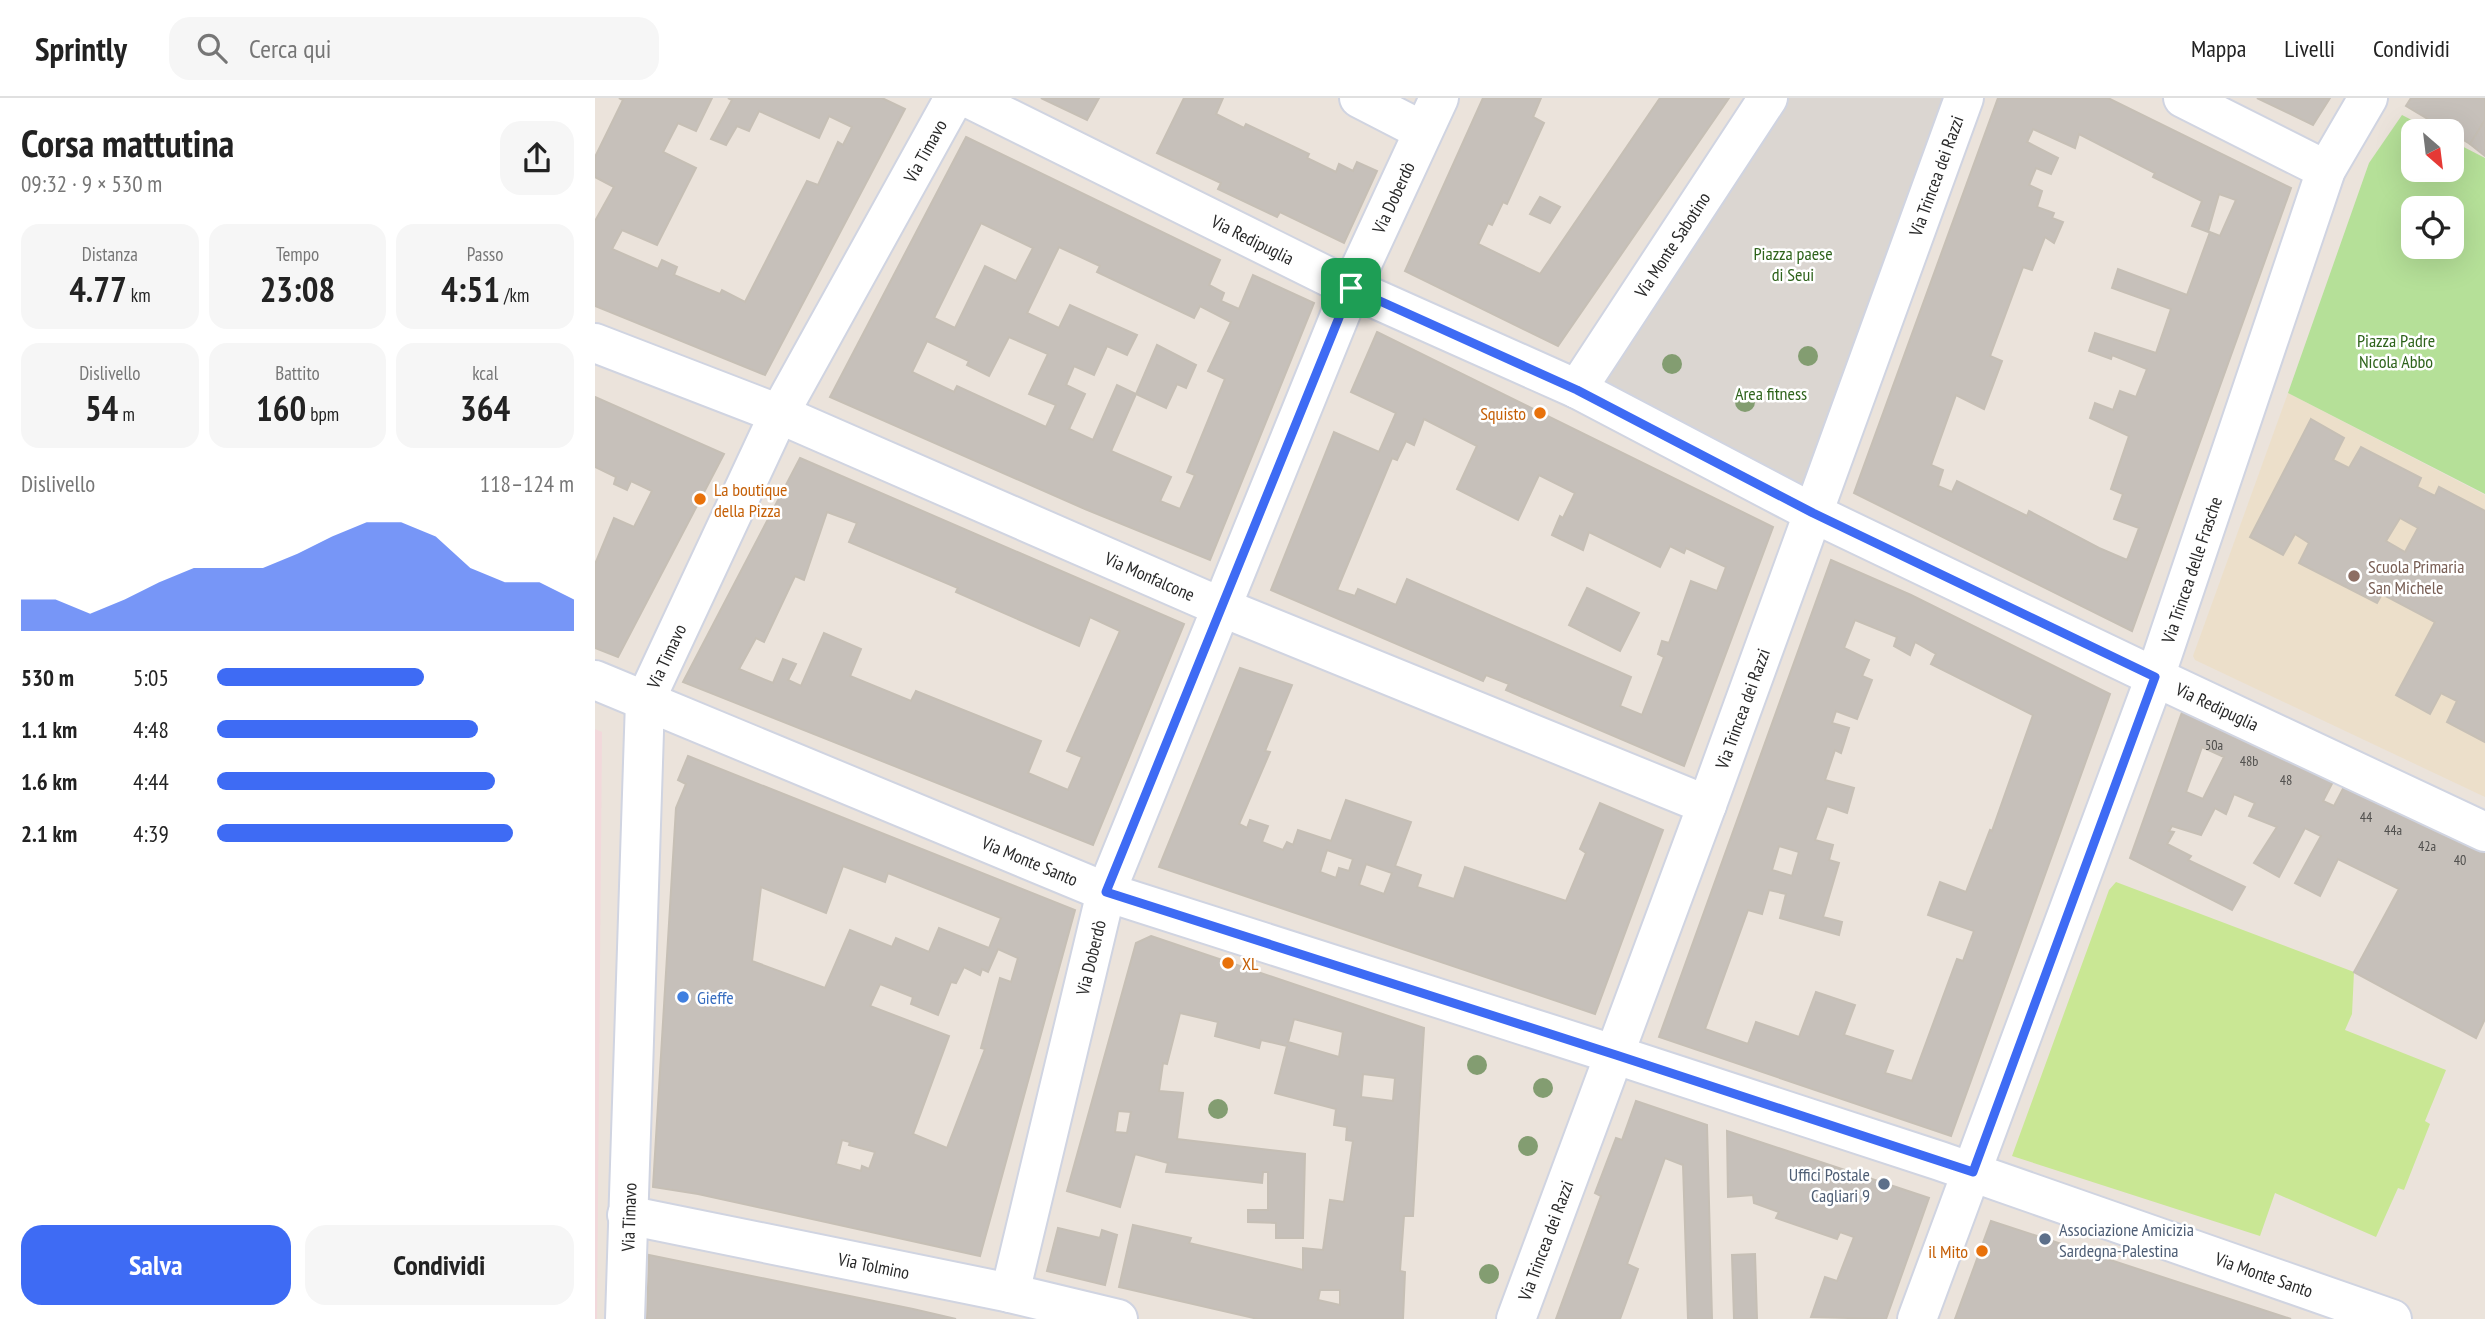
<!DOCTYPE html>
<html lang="it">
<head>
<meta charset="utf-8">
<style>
  body { margin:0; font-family:"PT Sans Narrow",sans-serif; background:#f6f6f6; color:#222; height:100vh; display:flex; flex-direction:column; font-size:26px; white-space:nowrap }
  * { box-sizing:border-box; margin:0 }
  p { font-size:23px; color:#767676 }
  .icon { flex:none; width:38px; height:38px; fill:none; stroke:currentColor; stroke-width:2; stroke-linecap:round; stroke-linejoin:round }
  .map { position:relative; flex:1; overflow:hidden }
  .panel { display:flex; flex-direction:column; background:#fff; width:595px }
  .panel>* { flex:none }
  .needle { width:46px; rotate:152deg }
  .tools { position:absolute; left:1806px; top:21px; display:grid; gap:14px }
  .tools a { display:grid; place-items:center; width:63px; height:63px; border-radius:14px; background:#fff; box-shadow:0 7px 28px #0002; font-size:35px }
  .pin { position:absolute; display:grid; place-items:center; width:60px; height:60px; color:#fff; margin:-30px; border-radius:14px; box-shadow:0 4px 10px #0006 }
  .round { display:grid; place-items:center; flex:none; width:74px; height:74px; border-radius:21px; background:#f6f6f6 }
  .headline { display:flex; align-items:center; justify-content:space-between; height:119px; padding:0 21px }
  h1 { font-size:38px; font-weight:800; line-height:52px }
  .metrics { display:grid; grid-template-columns:repeat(3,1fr); gap:10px; height:119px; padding:7px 21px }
  .metrics div { display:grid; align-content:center; border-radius:18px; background:#f6f6f6; text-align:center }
  .metrics b { font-size:35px; font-weight:800 }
  .metrics small { font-size:19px; font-weight:400 }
  .metrics p { font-size:19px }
  .chart { height:196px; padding:14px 21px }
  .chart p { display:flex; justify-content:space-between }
  .chart svg { width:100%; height:126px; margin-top:7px; fill:#3e6bf4; opacity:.7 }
  .cta { display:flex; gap:14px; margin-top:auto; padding:14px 21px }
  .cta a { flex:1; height:80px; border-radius:21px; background:#3e6bf4; color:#fff; font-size:28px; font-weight:800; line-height:80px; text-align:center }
  .cta a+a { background:#f6f6f6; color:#222 }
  ul { padding:0 21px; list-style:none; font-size:23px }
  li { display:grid; grid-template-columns:112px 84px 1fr; align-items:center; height:52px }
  li i { height:18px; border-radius:9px; background:#3e6bf4 }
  header { display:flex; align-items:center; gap:42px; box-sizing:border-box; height:98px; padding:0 35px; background:#fff; border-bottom:2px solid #e0e0e0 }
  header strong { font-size:33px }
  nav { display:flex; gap:38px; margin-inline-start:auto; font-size:24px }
  .search { width:490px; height:63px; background:#f6f6f6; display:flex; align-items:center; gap:18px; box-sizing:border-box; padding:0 24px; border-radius:21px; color:#767676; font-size:26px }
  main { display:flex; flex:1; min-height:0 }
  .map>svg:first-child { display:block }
  .education { fill:#ecdfca }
  .medical { fill:#f2d8db }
  .green { fill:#b5e098; fill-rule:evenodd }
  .pitch { fill:#c9e794 }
  .plaza { fill:#dbd6d1 }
  .building { fill:#c6c0ba; stroke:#c6bfb5; stroke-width:2; fill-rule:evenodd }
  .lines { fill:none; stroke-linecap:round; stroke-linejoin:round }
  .street-casing { stroke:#d0d4e1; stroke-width:42 }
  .street { stroke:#fff; stroke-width:38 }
  .tree { fill:#839d71 }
  .route-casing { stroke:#fff; stroke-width:14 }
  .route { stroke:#3e6bf4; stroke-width:9 }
  .food-dot { fill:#e8710a; stroke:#fff; stroke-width:2.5 }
  .education-dot { fill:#8d6e63; stroke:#fff; stroke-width:2.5 }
  .shop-dot { fill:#3f7fe0; stroke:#fff; stroke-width:2.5 }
  .service-dot { fill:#5c6f8a; stroke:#fff; stroke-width:2.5 }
  .labels { text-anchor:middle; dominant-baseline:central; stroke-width:5; stroke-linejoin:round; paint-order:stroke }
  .number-label { font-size:14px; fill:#504f4d }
  .street-label { font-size:18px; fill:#292929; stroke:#fff }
  .park-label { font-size:18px; fill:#2e631b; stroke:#fff }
  .food-label { font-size:18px; fill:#c56008; stroke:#fff; text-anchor:end }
  .education-label { font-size:18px; fill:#785e54; stroke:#fff; text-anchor:start }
  .shop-label { font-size:18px; fill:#366cbe; stroke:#fff; text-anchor:start }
  .service-label { font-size:18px; fill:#4e5e75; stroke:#fff; text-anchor:end }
</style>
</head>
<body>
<header>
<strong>Sprintly</strong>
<div class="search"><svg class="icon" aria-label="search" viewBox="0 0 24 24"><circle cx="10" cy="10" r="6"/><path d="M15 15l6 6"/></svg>Cerca qui</div>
<nav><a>Mappa</a><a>Livelli</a><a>Condividi</a></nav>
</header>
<main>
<section class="panel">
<div class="headline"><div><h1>Corsa mattutina</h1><p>09:32 · 9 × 530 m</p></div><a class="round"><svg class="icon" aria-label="share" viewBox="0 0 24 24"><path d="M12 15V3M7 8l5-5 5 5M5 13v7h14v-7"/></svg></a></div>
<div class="metrics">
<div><p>Distanza</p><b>4.77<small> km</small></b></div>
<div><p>Tempo</p><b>23:08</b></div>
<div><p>Passo</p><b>4:51<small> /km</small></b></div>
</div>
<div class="metrics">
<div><p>Dislivello</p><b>54<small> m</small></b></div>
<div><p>Battito</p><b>160<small> bpm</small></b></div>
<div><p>kcal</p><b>364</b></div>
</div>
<div class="chart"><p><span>Dislivello</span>118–124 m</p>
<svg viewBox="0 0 160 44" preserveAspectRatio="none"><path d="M0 44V33L10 33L20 38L30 33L40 27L50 22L60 22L70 22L80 17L90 11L100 6L110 6L120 11L130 22L140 27L150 27L160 33V44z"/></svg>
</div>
<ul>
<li><b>530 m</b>5:05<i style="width:58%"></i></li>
<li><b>1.1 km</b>4:48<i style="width:73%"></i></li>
<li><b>1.6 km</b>4:44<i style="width:78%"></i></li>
<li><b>2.1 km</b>4:39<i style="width:83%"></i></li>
</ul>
<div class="cta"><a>Salva</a><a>Condividi</a></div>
</section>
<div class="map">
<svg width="1890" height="1221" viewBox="0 0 1890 1221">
  <rect width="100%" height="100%" fill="#ebe3db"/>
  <path class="education" d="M 1693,295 L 1890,397 L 1890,699 L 1600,562 L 1598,558 Z"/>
  <path class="medical" d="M 0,631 L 7,634 L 2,1221 L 0,1221 Z"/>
  <path class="green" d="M 1807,17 L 1838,33 L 1818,33 L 1818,72 L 1857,72 L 1857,43 L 1890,60 L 1890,396 L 1693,295 L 1774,65 ZM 1857,110 L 1857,149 L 1818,149 L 1818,110 Z"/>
  <path class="pitch" d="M 1521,784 L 1759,874 L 1757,916 L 1750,932 L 1851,972 L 1830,1023 L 1835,1026 L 1809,1092 L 1803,1090 L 1781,1139 L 1680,1095 L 1665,1138 L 1417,1058 L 1514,792 Z"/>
  <path class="plaza" d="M 1191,0 L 1355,0 L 1212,396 L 999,287 Z"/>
  <g class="building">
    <path d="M 24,0 L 117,0 L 101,33 L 83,25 L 68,54 L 101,70 L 62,147 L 27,132 L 17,151 L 63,171 L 67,162 L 82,169 L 79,177 L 125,196 L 127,192 L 150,204 L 212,83 L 223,87 L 243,44 L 248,47 L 257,29 L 234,18 L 224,40 L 164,13 L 154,33 L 142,28 L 131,47 L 116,41 L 137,2 L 133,0 L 287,0 L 310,11 L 170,277 L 0,208 L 0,123 L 19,89 L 0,79 L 0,59 L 28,2 Z"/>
    <path d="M 446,0 L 504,0 L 492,22 Z"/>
    <path d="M 589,0 L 628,0 L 621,16 L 649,30 L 651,26 L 714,56 L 712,60 L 741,74 L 744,66 L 758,73 L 762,64 L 782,73 L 749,145 L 685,114 L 682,119 L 623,91 L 626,85 L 562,55 Z"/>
    <path d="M 888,0 L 946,0 L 938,19 L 949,25 L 912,106 L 908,104 L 897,127 L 893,125 L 883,146 L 945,176 L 1065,0 L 1134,0 L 963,248 L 810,173 Z"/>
    <path d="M 1403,0 L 1513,0 L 1696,90 L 1537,533 L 1259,395 ZM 1438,31 L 1480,50 L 1484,36 L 1560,75 L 1558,79 L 1607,103 L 1597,128 L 1613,134 L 1624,96 L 1641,102 L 1625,138 L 1615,134 L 1592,197 L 1523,171 L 1517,190 L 1576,211 L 1561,255 L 1500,235 L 1494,253 L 1516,261 L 1517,257 L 1552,271 L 1541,299 L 1525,293 L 1518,312 L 1500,305 L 1495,320 L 1534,338 L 1516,391 L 1528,396 L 1519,421 L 1544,430 L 1532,462 L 1504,450 L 1434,413 L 1432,418 L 1362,383 L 1357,394 L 1343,388 L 1348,372 L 1336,367 L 1361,297 L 1389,311 L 1407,263 L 1395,258 L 1428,169 L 1437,172 L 1450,139 L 1459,145 L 1468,124 L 1457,120 L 1459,115 L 1442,109 L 1447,93 L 1434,87 L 1441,70 L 1456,76 L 1463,60 L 1432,44 Z"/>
    <path d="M 1662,0 L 1735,0 L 1718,27 Z"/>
    <path d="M 1816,0 L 1890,0 L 1890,22 L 1875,46 L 1857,35 L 1857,33 L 1853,33 L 1811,8 Z"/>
    <path d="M 1890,22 L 1890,58 L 1875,46 Z"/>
    <path d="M 371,39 L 625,162 L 614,187 L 629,195 L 626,203 L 644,211 L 658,177 L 719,205 L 615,462 L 490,411 L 235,299 ZM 386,125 L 438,150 L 421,183 L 390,168 L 360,230 L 339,220 ZM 464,149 L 505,168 L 502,174 L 599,220 L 605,208 L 636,224 L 613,273 L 630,281 L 592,374 L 600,377 L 585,411 L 565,403 L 576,379 L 516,353 L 541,296 L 522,287 L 498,342 L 474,331 L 490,296 L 471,287 L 479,268 L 499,277 L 512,248 L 532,257 L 542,237 L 475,207 L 464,230 L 432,215 ZM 414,239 L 453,256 L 434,296 L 461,307 L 451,329 L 362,288 L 359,294 L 317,274 L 332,243 L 374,263 L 372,267 L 394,278 Z"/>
    <path d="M 945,99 L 965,109 L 955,125 L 935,116 Z"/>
    <path d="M 782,234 L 1178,429 L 1089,668 L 911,592 L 914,586 L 891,577 L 888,583 L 676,492 L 739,334 L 784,354 L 801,315 L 756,294 ZM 829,321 L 882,348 L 862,391 L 923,422 L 944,377 L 980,395 L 968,420 L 965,418 L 957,437 L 988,452 L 994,434 L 1065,469 L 1075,448 L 1089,455 L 1091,450 L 1131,469 L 1122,493 L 1096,483 L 1074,545 L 1067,543 L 1063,556 L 1069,559 L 1047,617 L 1025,608 L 1036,579 L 812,481 L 801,507 L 763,491 L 760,498 L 742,492 L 797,360 L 802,362 L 811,343 L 819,347 Z"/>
    <path d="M 562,247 L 601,267 L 591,290 L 582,286 L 571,310 L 541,296 Z"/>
    <path d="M 0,299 L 129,356 L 23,559 L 0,550 L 0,466 L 19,420 L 39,429 L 57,393 L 36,383 L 32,392 L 19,386 L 21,379 L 0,369 Z"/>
    <path d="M 1716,321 L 1749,340 L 1738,362 L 1754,370 L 1766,349 L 1826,380 L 1822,389 L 1840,398 L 1844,389 L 1890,413 L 1890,644 L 1852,624 L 1862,603 L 1846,595 L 1835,616 L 1801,597 L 1840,524 L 1787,496 L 1782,505 L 1704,465 L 1714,445 L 1700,436 L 1688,457 L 1655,439 ZM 1805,420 L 1823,430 L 1810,454 L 1791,443 Z"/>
    <path d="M 205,360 L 589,526 L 498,747 L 88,584 ZM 232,414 L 262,425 L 254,444 L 363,490 L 361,494 L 484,548 L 495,519 L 525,533 L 472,653 L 487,659 L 473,692 L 433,675 L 446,643 L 321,593 L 316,603 L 255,578 L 266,551 L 229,535 L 206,588 L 193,582 L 201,566 L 188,561 L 178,585 L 144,571 L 161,540 L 169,544 L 200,478 L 209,482 Z"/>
    <path d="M 1236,462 L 1316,497 L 1515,596 L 1356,1038 L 1064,939 ZM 1260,522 L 1302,539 L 1299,548 L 1315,557 L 1320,544 L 1341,556 L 1336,566 L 1438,617 L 1397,733 L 1395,732 L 1371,794 L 1345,784 L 1333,817 L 1379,833 L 1368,863 L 1362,861 L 1317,983 L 1290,975 L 1298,953 L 1249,937 L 1260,907 L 1221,894 L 1204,939 L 1161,924 L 1153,946 L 1110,931 L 1153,812 L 1167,816 L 1174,792 L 1191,796 L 1185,820 L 1244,837 L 1247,824 L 1228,819 L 1244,765 L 1234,762 L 1238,747 L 1220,742 L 1232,708 L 1252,715 L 1259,690 L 1230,682 L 1240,652 L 1246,655 L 1254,630 L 1237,625 L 1241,613 L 1262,621 L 1277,582 L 1267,578 L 1274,562 L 1249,550 ZM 1184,748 L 1204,754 L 1197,778 L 1177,772 Z"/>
    <path d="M 992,490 L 1044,515 L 1025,553 L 974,527 Z"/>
    <path d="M 645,570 L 697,587 L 670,653 L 675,654 L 644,726 L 652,730 L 655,722 L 673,728 L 667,744 L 688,752 L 692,744 L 698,747 L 703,732 L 736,743 L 751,702 L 816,724 L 800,768 L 826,777 L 822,789 L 859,801 L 870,769 L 971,803 L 991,755 L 985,751 L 1005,705 L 1068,732 L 1000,916 L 564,769 ZM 732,752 L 758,761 L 754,773 L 744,770 L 741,780 L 725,774 ZM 771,766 L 797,775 L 789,796 L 764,787 Z"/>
    <path d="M 1590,606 L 1741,678 L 1728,703 L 1739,708 L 1752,683 L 1890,747 L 1890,921 L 1881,940 L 1759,874 L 1804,791 L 1743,761 L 1725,798 L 1700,785 L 1726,738 L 1710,730 L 1684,779 L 1659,765 L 1682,729 L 1654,718 L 1660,705 L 1639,696 L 1631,716 L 1620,710 L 1606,737 L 1577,728 L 1574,733 L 1579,734 L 1572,746 L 1596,758 L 1593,762 L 1650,789 L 1637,812 L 1535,760 ZM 1607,649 L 1629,659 L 1608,701 L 1591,694 Z"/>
    <path d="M 93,658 L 480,812 L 385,1158 L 103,1096 L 58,1089 L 81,710 L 91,686 L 83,682 ZM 248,768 L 290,784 L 293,775 L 406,820 L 394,850 L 344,830 L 334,854 L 301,840 L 297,849 L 255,832 L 230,890 L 157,863 L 166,789 L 231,815 ZM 403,851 L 423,860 L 416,884 L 405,880 L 386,950 L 390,951 L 352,1050 L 318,1036 L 354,938 L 275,908 L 285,886 L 318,899 L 316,906 L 343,917 L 356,884 L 361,885 L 369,869 L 385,877 L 387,871 L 393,874 ZM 247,1042 L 255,1044 L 254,1047 L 280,1054 L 274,1071 L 267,1068 L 266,1073 L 241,1066 Z"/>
    <path d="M 556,838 L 829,930 L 818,1118 L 809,1118 L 805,1173 L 810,1174 L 808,1221 L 663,1221 L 524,1189 L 538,1127 L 596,1140 L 594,1145 L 708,1172 L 708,1150 L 728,1152 L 735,1102 L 749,1104 L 758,1043 L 751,1042 L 752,1029 L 739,1027 L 741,1011 L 680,995 L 692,948 L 666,942 L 664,950 L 620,938 L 623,924 L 585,915 L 572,966 L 568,965 L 564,993 L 588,995 L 582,1041 L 710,1056 L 708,1140 L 681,1140 L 681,1125 L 653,1124 L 653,1112 L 673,1112 L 673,1074 L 668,1074 L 667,1085 L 571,1074 L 573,1065 L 540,1056 L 525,1109 L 472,1093 L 541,845 ZM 699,921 L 748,934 L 744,959 L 693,944 ZM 768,976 L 800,980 L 798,1003 L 766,999 ZM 523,1013 L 536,1014 L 532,1035 L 520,1034 ZM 725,1192 L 745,1192 L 745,1207 L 723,1202 Z"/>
    <path d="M 1041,1003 L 1112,1027 L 1117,1221 L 1093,1221 L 1088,1067 L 1070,1060 L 1032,1166 L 1043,1171 L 1025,1221 L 961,1221 L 1006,1098 L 1000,1095 L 1021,1040 L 1027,1042 Z"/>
    <path d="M 1132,1033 L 1334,1100 L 1291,1221 L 1216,1219 L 1230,1179 L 1242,1183 L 1259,1139 L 1245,1134 L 1242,1141 L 1181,1120 L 1184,1114 L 1159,1105 L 1158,1097 L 1133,1099 Z"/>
    <path d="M 1396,1123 L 1696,1221 L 1360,1221 Z"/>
    <path d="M 463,1130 L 505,1140 L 507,1132 L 522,1137 L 510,1187 L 452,1173 Z"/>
    <path d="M 1160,1156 L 1162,1221 L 1139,1221 L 1137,1157 Z"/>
    <path d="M 54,1157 L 318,1211 L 361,1221 L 52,1221 Z"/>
  </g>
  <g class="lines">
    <g class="street-casing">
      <g id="street">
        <path id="s1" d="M 373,0 L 756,190 L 982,291 L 1218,415 L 1560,579 L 1890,734"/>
        <path d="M 764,0 L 828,33"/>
        <path d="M 1588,0 L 1731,72"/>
        <path id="s2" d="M 0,245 L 184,316 L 626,509 L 1112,707"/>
        <path id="s3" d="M 982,291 L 1173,0"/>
        <path id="s4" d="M 0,582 L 511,794 L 1021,957 L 1345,1063 L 1797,1221"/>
        <path id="s5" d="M 32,1117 L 415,1195 L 523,1221"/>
        <path id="s6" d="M 415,1195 L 511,794 L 756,190 L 844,0"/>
        <path id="s7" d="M 30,1221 L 50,603 L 184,316 L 359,0"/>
        <path id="s8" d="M 921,1221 L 1112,707 L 1369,0"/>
        <path id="s9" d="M 1322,1221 L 1560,579 L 1731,72 L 1773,0"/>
      </g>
    </g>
    <use href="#street" class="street"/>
  </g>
  <g class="tree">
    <circle cx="1213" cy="258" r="10"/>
    <circle cx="1077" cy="266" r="10"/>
    <circle cx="1150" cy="304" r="10"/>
    <circle cx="882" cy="967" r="10"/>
    <circle cx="948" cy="990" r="10"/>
    <circle cx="623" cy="1011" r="10"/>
    <circle cx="933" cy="1048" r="10"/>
    <circle cx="894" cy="1176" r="10"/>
  </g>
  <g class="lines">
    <g class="route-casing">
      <path id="route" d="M 756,190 L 982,292 L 1218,415 L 1560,579 L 1378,1074 L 1021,957 L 511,794 Z"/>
    </g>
    <use href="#route" class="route"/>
  </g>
  <g class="food-dot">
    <circle cx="945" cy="315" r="7"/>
    <circle cx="105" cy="401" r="7"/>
    <circle cx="633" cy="865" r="7"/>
    <circle cx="1387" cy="1153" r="7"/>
  </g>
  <circle class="education-dot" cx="1759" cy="478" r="7"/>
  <circle class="shop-dot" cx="88" cy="899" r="7"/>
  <g class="service-dot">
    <circle cx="1289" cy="1086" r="7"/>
    <circle cx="1450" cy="1141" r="7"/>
  </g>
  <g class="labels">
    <g class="number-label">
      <text x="1619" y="647">50a</text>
      <text x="1654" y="663">48b</text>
      <text x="1691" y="682">48</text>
      <text x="1771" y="719">44</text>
      <text x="1798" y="732">44a</text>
      <text x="1832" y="748">42a</text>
      <text x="1865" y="762">40</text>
    </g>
    <g class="street-label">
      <text stroke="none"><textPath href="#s7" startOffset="1236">Via Timavo</textPath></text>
      <text stroke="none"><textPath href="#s8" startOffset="1218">Via Trincea dei Razzi</textPath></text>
      <text stroke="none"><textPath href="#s6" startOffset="1164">Via Doberdò</textPath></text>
      <text stroke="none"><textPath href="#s1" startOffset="318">Via Redipuglia</textPath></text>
      <text stroke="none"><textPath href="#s3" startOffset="173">Via Monte Sabotino</textPath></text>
      <text stroke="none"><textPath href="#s9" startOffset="798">Via Trincea delle Frasche</textPath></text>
      <text stroke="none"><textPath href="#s2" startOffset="602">Via Monfalcone</textPath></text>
      <text stroke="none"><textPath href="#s7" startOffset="668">Via Timavo</textPath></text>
      <text stroke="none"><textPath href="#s1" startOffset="1390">Via Redipuglia</textPath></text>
      <text stroke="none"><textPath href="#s8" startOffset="651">Via Trincea dei Razzi</textPath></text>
      <text stroke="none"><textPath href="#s4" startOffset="471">Via Monte Santo</textPath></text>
      <text stroke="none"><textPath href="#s6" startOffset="345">Via Doberdò</textPath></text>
      <text stroke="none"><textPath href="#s7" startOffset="102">Via Timavo</textPath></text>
      <text stroke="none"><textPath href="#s8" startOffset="84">Via Trincea dei Razzi</textPath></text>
      <text stroke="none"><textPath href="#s5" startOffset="252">Via Tolmino</textPath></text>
      <text stroke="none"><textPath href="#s4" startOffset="1773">Via Monte Santo</textPath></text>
    </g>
    <g class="park-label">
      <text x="1198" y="155">Piazza paese<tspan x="1198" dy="21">di Seui</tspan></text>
      <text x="1801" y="242">Piazza Padre<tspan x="1801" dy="21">Nicola Abbo</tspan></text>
      <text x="1176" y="295">Area fitness</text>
    </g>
    <g class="food-label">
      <text x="931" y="315">Squisto</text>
      <text x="119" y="391" text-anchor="start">La boutique<tspan x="119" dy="21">della Pizza</tspan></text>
      <text x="647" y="865" text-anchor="start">XL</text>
      <text x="1373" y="1153">il Mito</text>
    </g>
    <g class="education-label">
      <text x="1773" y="468">Scuola Primaria<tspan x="1773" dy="21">San Michele</tspan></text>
    </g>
    <g class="shop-label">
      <text x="102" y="899">Gieffe</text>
    </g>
    <g class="service-label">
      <text x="1275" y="1076">Uffici Postale<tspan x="1275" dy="21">Cagliari 9</tspan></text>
      <text x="1464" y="1131" text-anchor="start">Associazione Amicizia<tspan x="1464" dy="21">Sardegna-Palestina</tspan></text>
    </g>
  </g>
</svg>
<div class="tools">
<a><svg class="needle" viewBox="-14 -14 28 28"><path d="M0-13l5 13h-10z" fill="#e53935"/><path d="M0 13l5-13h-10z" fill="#767676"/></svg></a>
<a><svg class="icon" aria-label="locate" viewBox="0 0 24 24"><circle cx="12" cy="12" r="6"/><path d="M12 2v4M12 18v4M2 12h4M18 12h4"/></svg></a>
</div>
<div class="pin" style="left:756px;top:190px;background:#1e9e55"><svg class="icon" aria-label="arrive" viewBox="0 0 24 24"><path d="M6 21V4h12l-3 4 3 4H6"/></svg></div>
</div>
</main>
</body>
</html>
